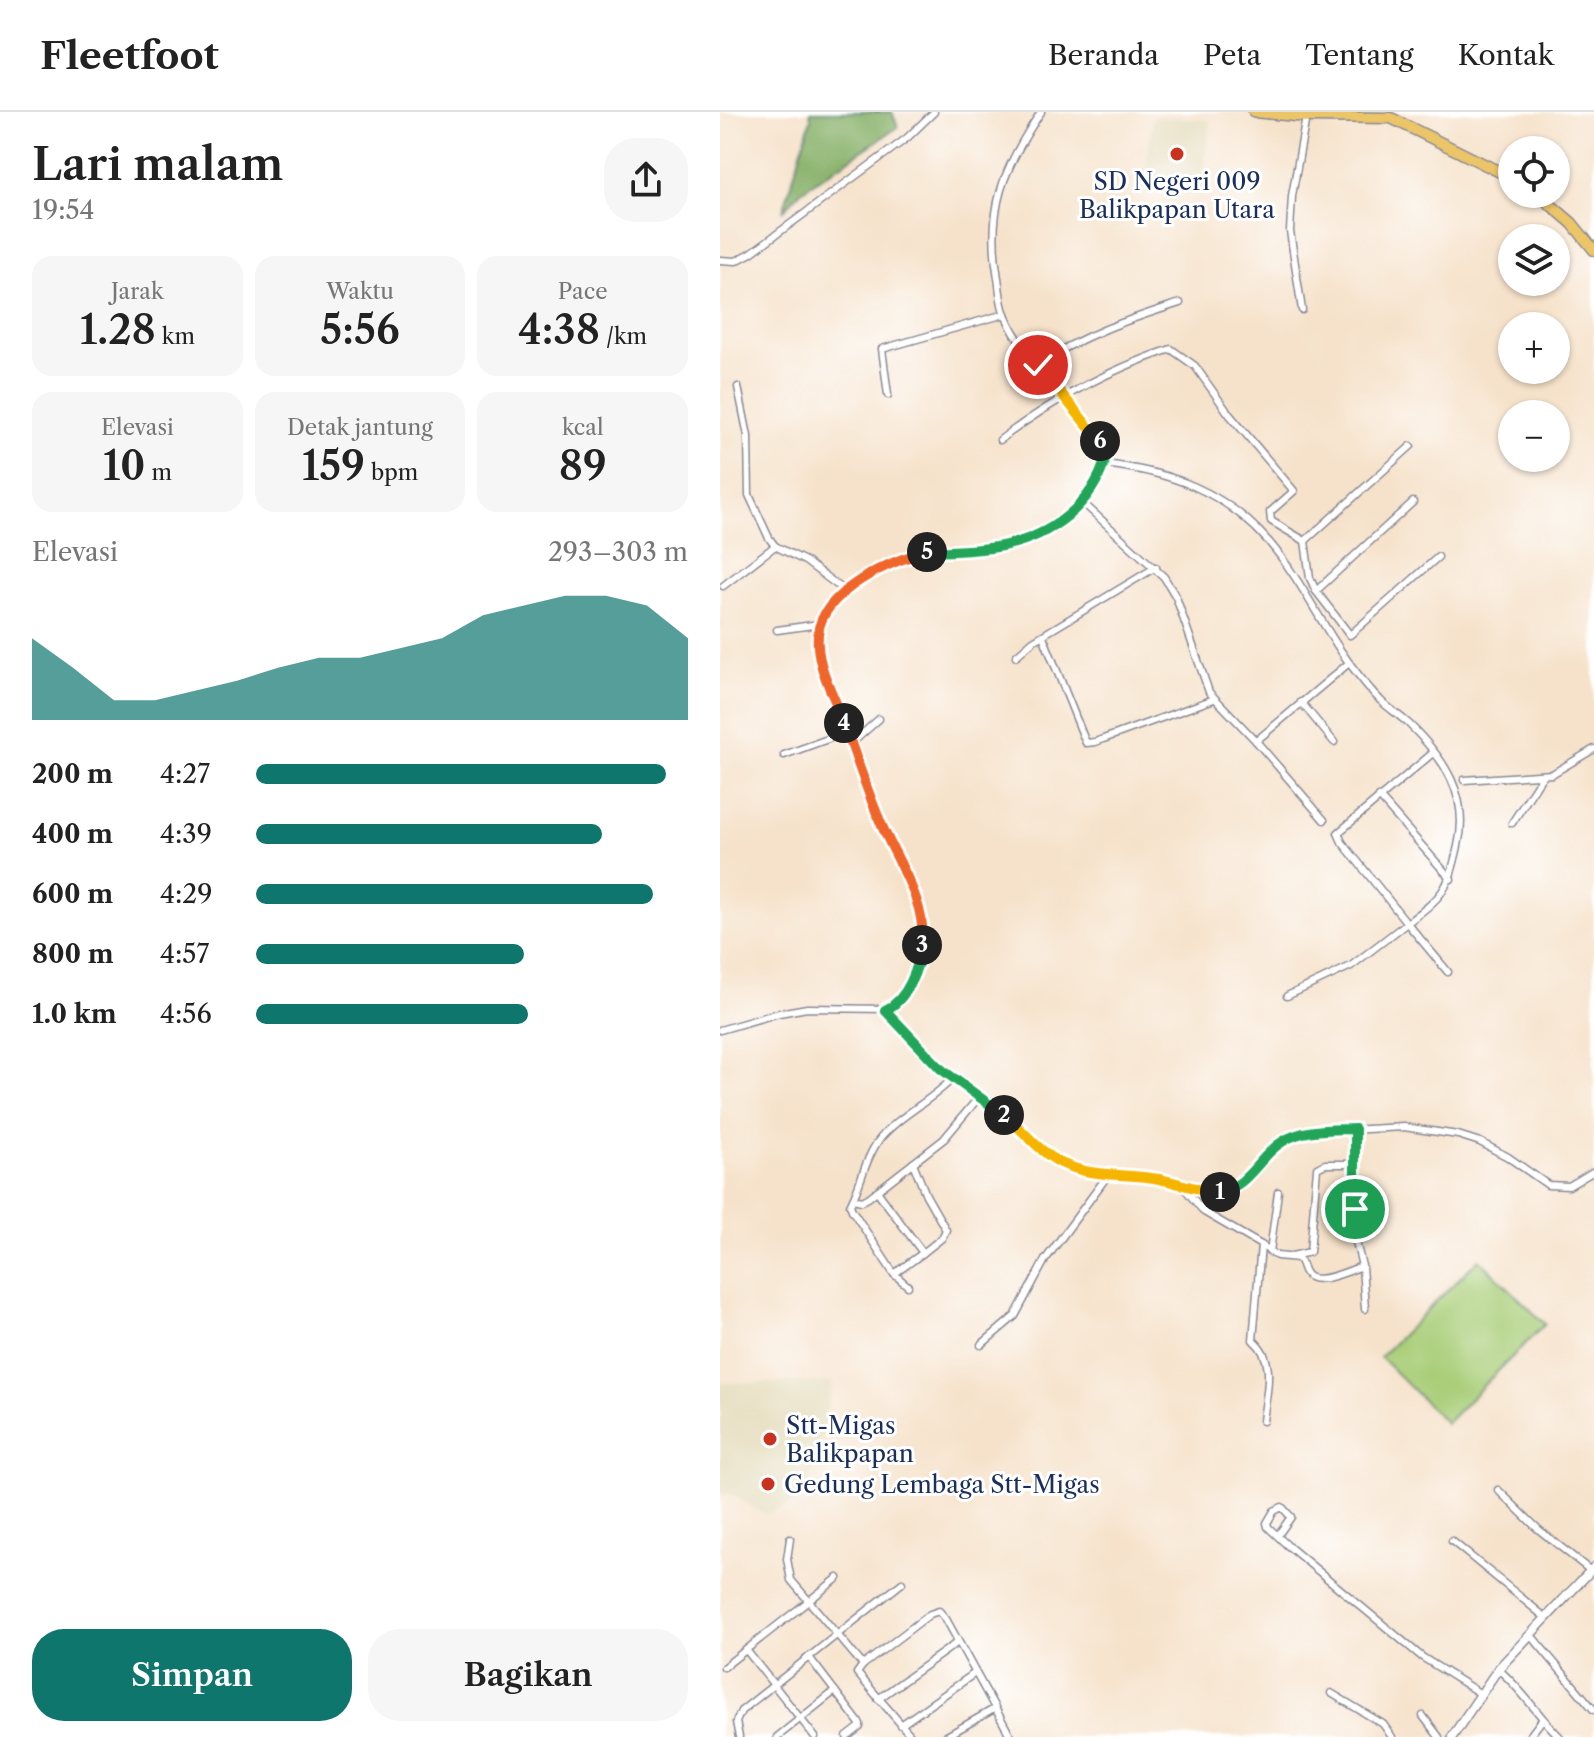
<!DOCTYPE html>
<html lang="id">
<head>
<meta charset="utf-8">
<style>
  body { margin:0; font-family:"Libre Caslon Text",serif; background:#f6f6f6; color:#222; height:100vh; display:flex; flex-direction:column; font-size:30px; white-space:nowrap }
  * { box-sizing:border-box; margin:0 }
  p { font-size:26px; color:#767676 }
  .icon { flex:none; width:44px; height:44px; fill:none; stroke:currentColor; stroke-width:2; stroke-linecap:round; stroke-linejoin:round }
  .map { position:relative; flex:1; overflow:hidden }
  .sheet { display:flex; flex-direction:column; background:#fff; width:720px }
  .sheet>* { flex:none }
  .tools { position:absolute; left:778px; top:24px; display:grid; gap:16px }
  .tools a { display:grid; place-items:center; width:72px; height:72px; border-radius:50%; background:#fff; box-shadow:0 2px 6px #0004; font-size:40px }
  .pin { position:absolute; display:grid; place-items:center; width:68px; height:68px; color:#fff; margin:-34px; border:4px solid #fff; border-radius:50%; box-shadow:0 2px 8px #0007 }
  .km { position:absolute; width:40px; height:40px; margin:-20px; border-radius:50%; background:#222; color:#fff; font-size:22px; line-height:40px; text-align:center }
  .round { display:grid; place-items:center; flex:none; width:84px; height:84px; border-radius:32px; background:#f6f6f6 }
  .summary { display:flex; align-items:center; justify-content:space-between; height:136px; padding:0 32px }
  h1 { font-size:44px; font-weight:600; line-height:60px }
  .stats { display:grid; grid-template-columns:repeat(3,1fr); gap:12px; height:136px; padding:8px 32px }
  .stats div { display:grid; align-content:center; border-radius:20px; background:#f6f6f6; text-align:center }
  .stats b { font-size:40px; font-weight:600 }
  .stats small { font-size:22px; font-weight:400 }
  .stats p { font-size:22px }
  .chart { height:224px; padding:16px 32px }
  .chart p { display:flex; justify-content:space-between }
  .chart svg { width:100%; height:144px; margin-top:8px; fill:#0f766e; opacity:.7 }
  .primary-button { display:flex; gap:16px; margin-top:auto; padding:16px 32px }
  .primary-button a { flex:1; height:92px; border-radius:32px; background:#0f766e; color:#fff; font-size:32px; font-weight:600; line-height:92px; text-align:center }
  .primary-button a+a { background:#f6f6f6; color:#222 }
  ul { padding:0 32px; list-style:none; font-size:26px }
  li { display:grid; grid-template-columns:128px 96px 1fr; align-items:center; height:60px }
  li i { height:20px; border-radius:10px; background:#0f766e }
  header { display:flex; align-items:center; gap:48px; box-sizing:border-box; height:112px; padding:0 40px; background:#fff; border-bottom:2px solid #e0e0e0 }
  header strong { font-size:38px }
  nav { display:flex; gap:44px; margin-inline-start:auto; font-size:28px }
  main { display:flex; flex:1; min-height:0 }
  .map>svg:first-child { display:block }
  .built { fill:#e4dbba }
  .green { fill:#a8cd77; stroke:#627e6a; stroke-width:2 }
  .forest { fill:#86b068; stroke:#507063; stroke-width:2 }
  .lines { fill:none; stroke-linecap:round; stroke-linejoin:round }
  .minor-casing { stroke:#888894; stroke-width:9 }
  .tertiary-casing { stroke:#888894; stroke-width:11 }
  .trunk-casing { stroke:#888894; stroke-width:13 }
  .minor { stroke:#fff; stroke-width:6 }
  .tertiary { stroke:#fff; stroke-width:8 }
  .trunk { stroke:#ecc569; stroke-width:10 }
  .split-1-casing { stroke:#fff; stroke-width:16 }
  .split-2-casing { stroke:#fff; stroke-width:16 }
  .split-3-casing { stroke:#fff; stroke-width:16 }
  .split-4-casing { stroke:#fff; stroke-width:16 }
  .split-5-casing { stroke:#fff; stroke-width:16 }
  .split-6-casing { stroke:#fff; stroke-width:16 }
  .split-7-casing { stroke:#fff; stroke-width:16 }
  .split-1 { stroke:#22a559; stroke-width:10 }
  .split-2 { stroke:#f5b400; stroke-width:10 }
  .split-3 { stroke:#22a559; stroke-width:10 }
  .split-4 { stroke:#f0652b; stroke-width:10 }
  .split-5 { stroke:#f0652b; stroke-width:10 }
  .split-6 { stroke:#22a559; stroke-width:10 }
  .split-7 { stroke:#f5b400; stroke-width:10 }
  .poi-dot { fill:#c8321e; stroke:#fff; stroke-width:3 }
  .labels { text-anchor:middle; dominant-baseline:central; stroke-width:6; stroke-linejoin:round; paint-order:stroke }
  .poi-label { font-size:24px; fill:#1b2f5e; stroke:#fff; text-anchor:start }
</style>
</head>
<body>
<header>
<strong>Fleetfoot</strong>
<nav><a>Beranda</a><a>Peta</a><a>Tentang</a><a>Kontak</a></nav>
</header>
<main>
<section class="sheet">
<div class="summary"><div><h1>Lari malam</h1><p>19:54</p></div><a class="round"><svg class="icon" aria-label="share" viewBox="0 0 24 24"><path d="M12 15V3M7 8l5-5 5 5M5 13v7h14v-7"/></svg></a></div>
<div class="stats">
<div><p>Jarak</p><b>1.28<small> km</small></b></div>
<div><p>Waktu</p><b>5:56</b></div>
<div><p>Pace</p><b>4:38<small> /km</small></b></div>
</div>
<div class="stats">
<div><p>Elevasi</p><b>10<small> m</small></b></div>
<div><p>Detak jantung</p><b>159<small> bpm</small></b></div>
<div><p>kcal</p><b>89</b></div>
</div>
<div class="chart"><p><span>Elevasi</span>293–303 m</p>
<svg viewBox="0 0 160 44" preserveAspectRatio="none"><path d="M0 44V19L10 28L20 38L30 38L40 35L50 32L60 28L70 25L80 25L90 22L100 19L110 12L120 9L130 6L140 6L150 9L160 19V44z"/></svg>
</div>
<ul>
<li><b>200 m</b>4:27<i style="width:95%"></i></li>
<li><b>400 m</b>4:39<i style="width:80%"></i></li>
<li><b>600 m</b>4:29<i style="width:92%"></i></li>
<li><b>800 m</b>4:57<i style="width:62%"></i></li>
<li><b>1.0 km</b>4:56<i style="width:63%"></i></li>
</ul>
<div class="primary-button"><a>Simpan</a><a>Bagikan</a></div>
</section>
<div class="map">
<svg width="874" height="1625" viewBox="0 0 874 1625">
  <rect width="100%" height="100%" fill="#fff"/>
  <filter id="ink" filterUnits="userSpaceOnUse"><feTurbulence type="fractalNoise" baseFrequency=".0125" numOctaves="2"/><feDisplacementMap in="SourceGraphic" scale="16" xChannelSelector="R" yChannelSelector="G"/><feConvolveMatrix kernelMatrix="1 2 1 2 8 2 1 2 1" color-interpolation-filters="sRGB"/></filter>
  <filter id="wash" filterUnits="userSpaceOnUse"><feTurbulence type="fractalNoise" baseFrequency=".006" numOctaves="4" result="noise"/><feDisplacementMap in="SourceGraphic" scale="32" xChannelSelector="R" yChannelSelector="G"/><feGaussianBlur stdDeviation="1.8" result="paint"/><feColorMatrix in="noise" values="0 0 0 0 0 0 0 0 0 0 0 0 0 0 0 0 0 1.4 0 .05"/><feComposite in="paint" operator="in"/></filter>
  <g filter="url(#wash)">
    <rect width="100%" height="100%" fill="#f6e2ca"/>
    <g class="built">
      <path d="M 433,4 L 490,9 L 481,83 L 423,75 Z"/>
      <path d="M 113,1270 L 87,1385 L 45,1403 L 11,1382 L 0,1382 L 0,1271 Z"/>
    </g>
    <path class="green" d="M 759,1147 L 825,1212 L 726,1311 L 660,1245 Z"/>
    <path class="forest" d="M 90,0 L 172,0 L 178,15 L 81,79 L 63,99 L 91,7 Z"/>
  </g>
  <g filter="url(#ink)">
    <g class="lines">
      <g class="minor-casing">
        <g id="minor">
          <path d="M 0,148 L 16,149 L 31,141 L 187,26 L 214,0"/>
          <path d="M 582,198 L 570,119 L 572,84 L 586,5"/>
          <path d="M 318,253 C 361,223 410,207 460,191"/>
          <path d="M 18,275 L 28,324 L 29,383 L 49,426 L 55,434"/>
          <path d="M 168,283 L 162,237 L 285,202"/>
          <path d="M 280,328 C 332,288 388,258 451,237 L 475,254 L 509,302 L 574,379 L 550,400 L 551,409 L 585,429 L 590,466 L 596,479 L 693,390"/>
          <path d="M 384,352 C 450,360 504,378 549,430 C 581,467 601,513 630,552 C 639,564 650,578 661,589 C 670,597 680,604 689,612 C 724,646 750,684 738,734 C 728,779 723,784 687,811 L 622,730 L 618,721 L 714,640"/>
          <path d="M 363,391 L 444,465 L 456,485 L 489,580 L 536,629 L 604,708"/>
          <path d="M 585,429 L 691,334"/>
          <path d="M 3,474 L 55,434 L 85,449 L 125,479"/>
          <path d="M 596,479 L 630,523 L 718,445"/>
          <path d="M 57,518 L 100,512"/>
          <path d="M 323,524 L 366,631 L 375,630 L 494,587"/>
          <path d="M 296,544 L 313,529 L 436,455"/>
          <path d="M 581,590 L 614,630"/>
          <path d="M 536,629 L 629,551"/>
          <path d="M 132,631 L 159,607"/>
          <path d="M 64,643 L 127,620"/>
          <path d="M 744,668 L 832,662 L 874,637"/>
          <path d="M 659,685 L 731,767"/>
          <path d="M 792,711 L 823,663"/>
          <path d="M 567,884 L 631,854 L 687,811 L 728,860"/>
          <path d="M 165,898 L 205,943 L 232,967 L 294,1010 L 324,1039 L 339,1050 L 357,1057 L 441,1067 L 499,1080 L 516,1075 L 551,1038 L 571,1025 L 591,1020 L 684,1015 L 738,1023 L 760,1030 L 788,1045 L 828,1073 L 849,1074 L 874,1059"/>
          <path d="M 0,918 L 59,901 L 87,896 L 169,897 C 181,888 188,876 193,863 C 218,804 177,751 155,697 C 142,666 132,632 119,600 C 110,575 95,546 99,519 C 105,480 171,445 207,440 C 221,438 235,440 249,439 C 297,436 349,417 373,374 C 380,361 388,349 383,334 C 355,294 303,247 285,202 C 280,191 280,178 278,166 C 266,98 283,56 321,0"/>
          <path d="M 232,967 C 211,989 177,1005 159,1028 C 146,1045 142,1068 133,1087 L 142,1089 L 148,1086 L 224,1027 L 259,985"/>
          <path d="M 193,1051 L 206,1083 L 226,1118 L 222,1126 L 203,1141"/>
          <path d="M 637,1052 L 633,1118 L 642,1154"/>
          <path d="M 461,1072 L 484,1100 L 541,1133 L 533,1228 C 557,1248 546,1281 543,1309"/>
          <path d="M 157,1079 L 203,1141 L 174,1162"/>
          <path d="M 133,1087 L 130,1093 L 132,1098 L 174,1162 L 188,1174"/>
          <path d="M 541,1133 L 557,1144 L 578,1146 C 583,1151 582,1158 587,1163 C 597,1174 631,1158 642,1154 L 645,1197"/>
          <path d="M 550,1140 L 558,1080"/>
          <path d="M 572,1144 L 590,1140 L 597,1056 L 605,1052 L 637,1052 L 635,1017"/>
          <path d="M 261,1233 L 295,1204 L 325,1148 L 388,1063"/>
          <path d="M 778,1378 L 818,1417 L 871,1459"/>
          <path d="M 558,1423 L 571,1405 L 562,1395 L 554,1399 L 547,1411 L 548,1415 L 567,1433 L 702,1545 L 761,1582"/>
          <path d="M 70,1427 L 67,1447 L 71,1468 L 143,1553"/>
          <path d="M 732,1429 L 826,1506"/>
          <path d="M 810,1522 L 874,1598"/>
          <path d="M 27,1539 L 95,1625"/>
          <path d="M 89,1545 L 140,1612 L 140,1615 L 127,1625"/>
          <path d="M 4,1555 L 118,1466"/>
          <path d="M 778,1557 C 802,1577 817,1603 840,1625"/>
          <path d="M 611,1581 L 663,1612 L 672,1625"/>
          <path d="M 158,1587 L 238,1530"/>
          <path d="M 703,1604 L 719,1625"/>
          <path d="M 181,1613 L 255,1561"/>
          <path d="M 19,1625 L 16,1610 L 21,1599 L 182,1471"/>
          <path d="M 57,1625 L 115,1579"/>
          <path d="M 192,1625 L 137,1561 L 143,1553 L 210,1502 L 219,1499 L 226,1507 L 291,1625"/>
          <path d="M 225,1625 L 274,1597"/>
          <path d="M 809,1625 L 822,1608"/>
        </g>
      </g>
      <g class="tertiary-casing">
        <path id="tertiary" d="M 732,1625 L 778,1557 L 874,1455"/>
      </g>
      <g class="trunk-casing">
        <g id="trunk">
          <path d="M 534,0 L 586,5 L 671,6 L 792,66"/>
          <path d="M 818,82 L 852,111 L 874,138"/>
        </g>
      </g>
      <use href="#minor" class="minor"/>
      <use href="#tertiary" class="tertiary"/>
      <use href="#trunk" class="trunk"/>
    </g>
  </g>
  <g class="lines" filter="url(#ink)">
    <g class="split-1-casing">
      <path id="split-1" d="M 500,1080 C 529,1074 539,1044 562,1030 C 583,1016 612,1018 635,1017 L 635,1097"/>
    </g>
    <g class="split-2-casing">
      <path id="split-2" d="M 284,1003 C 304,1018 319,1040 341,1051 C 372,1066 407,1061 439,1067 C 460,1071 479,1079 500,1080"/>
    </g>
    <g class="split-3-casing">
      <path id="split-3" d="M 202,833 C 198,856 188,888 165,898 L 221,957 L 284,1003"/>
    </g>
    <g class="split-4-casing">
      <path id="split-4" d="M 124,611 C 136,646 148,682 163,716 C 179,753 207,791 202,833"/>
    </g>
    <g class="split-5-casing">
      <path id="split-5" d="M 124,611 C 114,583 95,553 98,522 C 102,480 171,447 207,440"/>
    </g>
    <g class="split-6-casing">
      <path id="split-6" d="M 207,440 C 232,439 257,439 282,434 C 330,425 373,393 386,345 L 380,329"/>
    </g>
    <g class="split-7-casing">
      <path id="split-7" d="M 318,253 L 380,329"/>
    </g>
    <use href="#split-1" class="split-1"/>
    <use href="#split-2" class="split-2"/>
    <use href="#split-3" class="split-3"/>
    <use href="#split-4" class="split-4"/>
    <use href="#split-5" class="split-5"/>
    <use href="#split-6" class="split-6"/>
    <use href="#split-7" class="split-7"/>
  </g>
  <g class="poi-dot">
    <circle cx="457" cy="42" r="8"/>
    <circle cx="50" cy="1327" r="8"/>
    <circle cx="48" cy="1372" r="8"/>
  </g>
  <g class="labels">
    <g class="poi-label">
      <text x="457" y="69" text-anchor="middle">SD Negeri 009<tspan x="457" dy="28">Balikpapan Utara</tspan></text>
      <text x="66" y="1313">Stt-Migas<tspan x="66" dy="28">Balikpapan</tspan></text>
      <text x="64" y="1372">Gedung Lembaga Stt-Migas</text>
    </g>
  </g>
</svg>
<div class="tools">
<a><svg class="icon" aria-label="locate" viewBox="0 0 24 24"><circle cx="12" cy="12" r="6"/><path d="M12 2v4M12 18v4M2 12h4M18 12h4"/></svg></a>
<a><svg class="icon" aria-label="layers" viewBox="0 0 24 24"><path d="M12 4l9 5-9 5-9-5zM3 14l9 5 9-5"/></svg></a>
<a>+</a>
<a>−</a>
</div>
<div class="pin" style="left:635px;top:1097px;background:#1e9e55"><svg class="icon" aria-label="arrive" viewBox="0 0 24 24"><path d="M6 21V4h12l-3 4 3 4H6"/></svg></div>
<div class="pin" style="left:318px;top:253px;background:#d93025"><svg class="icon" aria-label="check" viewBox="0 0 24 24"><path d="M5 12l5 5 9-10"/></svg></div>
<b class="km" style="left:500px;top:1080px">1</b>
<b class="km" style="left:284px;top:1003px">2</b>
<b class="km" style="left:202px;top:833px">3</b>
<b class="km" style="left:124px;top:611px">4</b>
<b class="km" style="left:207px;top:440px">5</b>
<b class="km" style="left:380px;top:329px">6</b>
</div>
</main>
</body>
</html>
